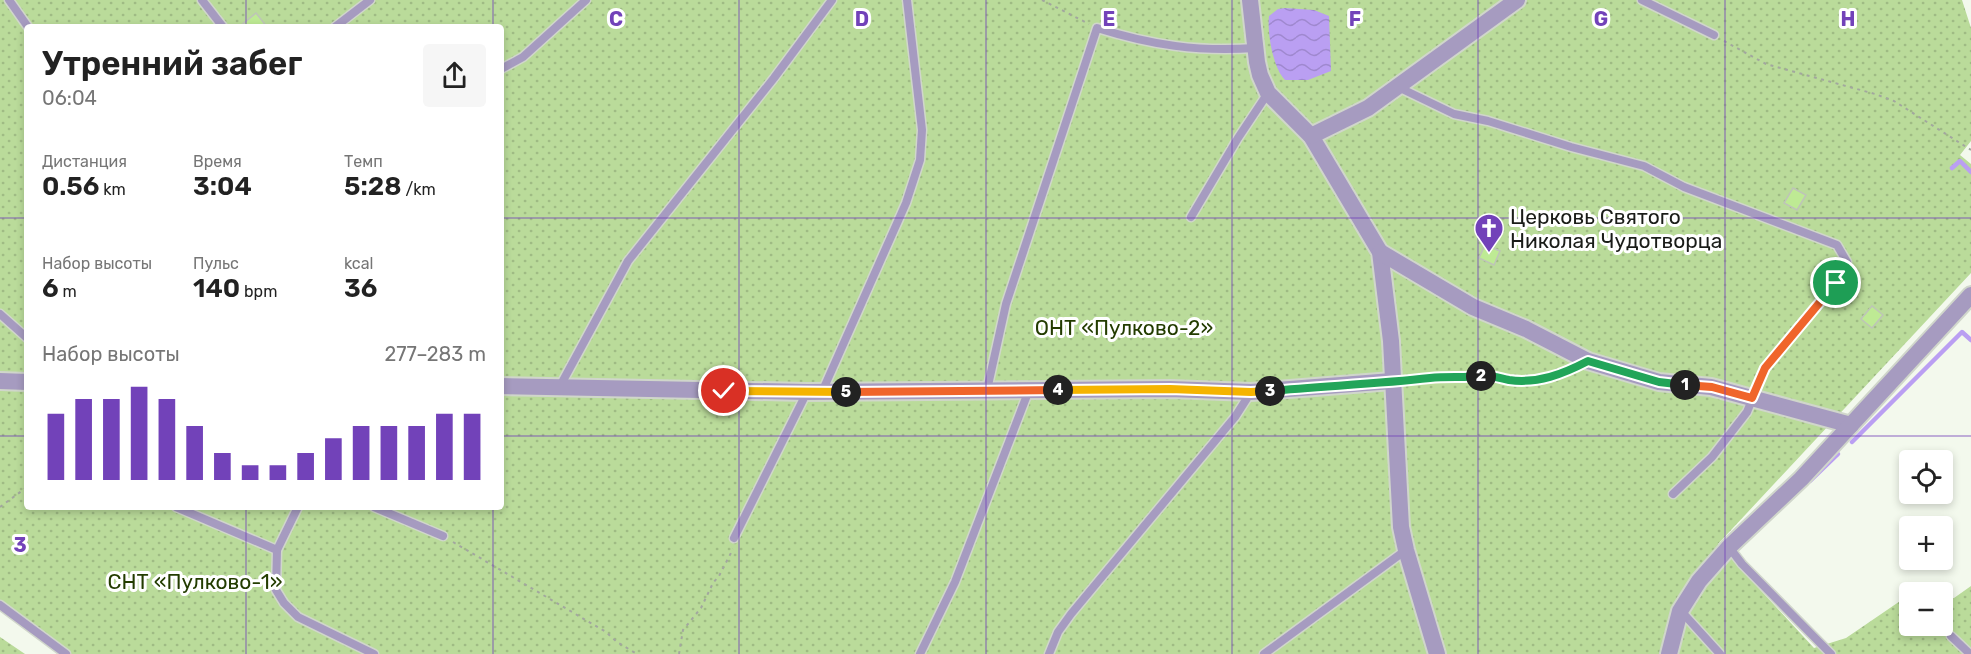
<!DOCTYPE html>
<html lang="ru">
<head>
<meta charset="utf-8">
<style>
  body { margin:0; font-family:Rubik,sans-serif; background:#f6f6f6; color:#222; height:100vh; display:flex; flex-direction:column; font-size:22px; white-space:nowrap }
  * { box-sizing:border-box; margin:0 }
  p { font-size:20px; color:#767676 }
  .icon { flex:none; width:33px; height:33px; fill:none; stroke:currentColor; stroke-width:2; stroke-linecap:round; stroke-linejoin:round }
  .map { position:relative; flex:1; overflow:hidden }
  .side { position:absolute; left:24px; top:24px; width:480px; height:486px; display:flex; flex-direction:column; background:#fff; border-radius:6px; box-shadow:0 3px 9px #0003 }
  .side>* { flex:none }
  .controls { position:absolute; left:1899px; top:450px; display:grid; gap:12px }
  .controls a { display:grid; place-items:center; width:54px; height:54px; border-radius:6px; background:#fff; box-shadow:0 3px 9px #0003; font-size:30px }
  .pin { position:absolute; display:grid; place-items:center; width:51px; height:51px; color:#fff; margin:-26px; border:3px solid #fff; border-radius:50%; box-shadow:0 2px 6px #0007 }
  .km { position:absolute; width:30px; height:30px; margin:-15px; border-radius:50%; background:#222; color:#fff; font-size:16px; line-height:30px; text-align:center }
  .round { display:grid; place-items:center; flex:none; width:63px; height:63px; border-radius:6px; background:#f6f6f6 }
  .summary { display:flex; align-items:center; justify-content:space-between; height:102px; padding:0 18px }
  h1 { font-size:33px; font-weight:600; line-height:45px }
  .metrics { display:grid; grid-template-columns:repeat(3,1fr); gap:9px; height:102px; padding:6px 18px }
  .metrics div { display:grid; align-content:center }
  .metrics b { font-size:26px; font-weight:600 }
  .metrics small { font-size:16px; font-weight:400 }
  .metrics p { font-size:16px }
  .chart { height:168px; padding:12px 18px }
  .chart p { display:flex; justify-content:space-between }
  .chart svg { width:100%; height:108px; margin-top:6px; stroke:#7242b9; stroke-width:6 }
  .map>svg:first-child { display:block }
  .garden { fill:url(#garden-dots); fill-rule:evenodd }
  .water { fill:url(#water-waves) }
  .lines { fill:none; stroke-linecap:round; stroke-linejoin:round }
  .stream { stroke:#ba9ff2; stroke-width:4.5 }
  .building { fill:#beea94; stroke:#bec4b8; stroke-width:1.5 }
  .service-casing { stroke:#d0d6cb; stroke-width:11 }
  .minor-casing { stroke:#d0d6cb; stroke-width:20 }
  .path { stroke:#a2a79e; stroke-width:2; stroke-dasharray:3 4.5; stroke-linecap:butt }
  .service { stroke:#a69bc0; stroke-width:8 }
  .minor { stroke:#a69bc0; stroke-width:16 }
  .split-1-casing { stroke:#fff; stroke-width:12 }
  .split-2-casing { stroke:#fff; stroke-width:12 }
  .split-3-casing { stroke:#fff; stroke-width:12 }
  .split-4-casing { stroke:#fff; stroke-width:12 }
  .split-5-casing { stroke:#fff; stroke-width:12 }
  .split-6-casing { stroke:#fff; stroke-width:12 }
  .split-1 { stroke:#f0652b; stroke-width:8 }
  .split-2 { stroke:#22a559; stroke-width:8 }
  .split-3 { stroke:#22a559; stroke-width:8 }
  .split-4 { stroke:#f5b400; stroke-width:8 }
  .split-5 { stroke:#f0652b; stroke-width:8 }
  .split-6 { stroke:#f5b400; stroke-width:8 }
  .grid { fill:none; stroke:#7242b9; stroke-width:1.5; stroke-opacity:0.55 }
  .labels { text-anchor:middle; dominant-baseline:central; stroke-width:6; stroke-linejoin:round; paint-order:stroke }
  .poi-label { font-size:21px; fill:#1a1c18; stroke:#fff; text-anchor:start }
  .park-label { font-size:21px; fill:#233c00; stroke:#fff }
  .grid-label { font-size:20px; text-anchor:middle; font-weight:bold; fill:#7242b9; stroke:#fff; stroke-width:6; stroke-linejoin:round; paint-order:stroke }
</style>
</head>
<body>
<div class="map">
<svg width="1971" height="654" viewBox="0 0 1971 654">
  <defs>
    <pattern id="garden-dots" width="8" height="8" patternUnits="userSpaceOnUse" patternTransform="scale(1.5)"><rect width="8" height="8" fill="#badb9a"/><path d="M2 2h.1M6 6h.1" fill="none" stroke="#9fbb84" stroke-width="1.8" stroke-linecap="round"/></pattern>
    <pattern id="water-waves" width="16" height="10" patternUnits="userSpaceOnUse" patternTransform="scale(1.5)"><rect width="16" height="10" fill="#ba9ff2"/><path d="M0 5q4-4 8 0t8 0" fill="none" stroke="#9f88cf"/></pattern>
  </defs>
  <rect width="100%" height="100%" fill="#f3f9ed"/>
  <g class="garden">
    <path d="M 0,0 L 1962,0 L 1971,28 L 1971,141 L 1960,155 L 1971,164 L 1971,273 L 1718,544 L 1814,648 L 1846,638 L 1909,595 L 1910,626 L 1942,626 L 1943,600 L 1954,598 L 1971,586 L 1971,654 L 67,654 L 0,606 ZM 27,27 L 501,27 L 501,507 L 27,507 Z"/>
    <path d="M 0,637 L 25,654 L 0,654 Z"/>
  </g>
  <path class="water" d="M 1285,8 L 1314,10 L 1329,16 L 1331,71 L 1308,80 L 1285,80 C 1273,68 1267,33 1269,16 L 1278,9 Z"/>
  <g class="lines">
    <g class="stream">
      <path d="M 1952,168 L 1960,161 L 1971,172"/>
      <path d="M 1852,442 L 1962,332 L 1971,340"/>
      <path d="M 1810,481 L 1838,454"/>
    </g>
  </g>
  <g class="building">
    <path d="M 256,13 L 267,27 L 239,27 Z"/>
    <path d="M 1793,188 L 1806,195 L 1797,210 L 1784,203 Z"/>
    <path d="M 1485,245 L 1500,251 L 1494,265 L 1479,258 Z"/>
    <path d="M 1872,306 L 1883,315 L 1872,328 L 1861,319 Z"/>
  </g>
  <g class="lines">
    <g class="service-casing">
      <g id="service">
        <path d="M 9,0 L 28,27"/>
        <path d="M 202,0 L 223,27"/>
        <path d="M 1642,0 L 1714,35"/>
        <path d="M 335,27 L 370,0"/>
        <path d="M 501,69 L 523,57 L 586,0"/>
        <path d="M 1398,87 L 1454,114 L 1488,121 L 1571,147 L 1644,166 L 1684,187 L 1837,245 L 1847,262 L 1836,283 L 1765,368 L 1747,412 L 1712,457 L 1673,494"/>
        <path d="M 1191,217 L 1238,138 L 1268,93"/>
        <path d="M 0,314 L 27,338"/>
        <path d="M 559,388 L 628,261 L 774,78 L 832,0"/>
        <path d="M 987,390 L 1006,304 L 1097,28 C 1151,45 1198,52 1255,48"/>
        <path d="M 822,392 L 906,203 L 920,160 L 922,130 L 907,0"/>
        <path d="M 176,507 L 277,550"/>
        <path d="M 298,507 L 277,550 L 276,590 L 284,603 L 298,617 L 374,654"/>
        <path d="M 374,507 L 443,536"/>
        <path d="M 734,538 L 807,392"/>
        <path d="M 1729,547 L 1742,564 L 1831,654"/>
        <path d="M 0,605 L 66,654"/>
        <path d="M 1681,611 L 1720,654"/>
        <path d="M 1951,636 L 1970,654"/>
        <path d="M 920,654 L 955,582 L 1029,390"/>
        <path d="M 1049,654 L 1058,632 L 1071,614 L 1235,417 L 1251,392"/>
        <path d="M 1264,654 L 1406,550"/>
      </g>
    </g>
    <g class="minor-casing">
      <g id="minor">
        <path d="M 1250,0 L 1257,62 L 1260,75 L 1268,93 L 1311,136 L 1380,252 L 1391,341 L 1401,527 L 1406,550 L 1437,654"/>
        <path d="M 1311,136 L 1368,108 L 1517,0"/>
        <path d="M 1380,252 L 1473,307 L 1526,329 L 1588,361 L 1659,382 L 1711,387 L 1851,425"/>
        <path d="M 0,381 L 27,382"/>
        <path d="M 501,386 L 807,392 L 1170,389 L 1251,392 L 1392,381"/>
        <path d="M 1669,654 L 1680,611 L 1699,581 L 1729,547 L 1801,479 L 1971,295"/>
      </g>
    </g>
    <g class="path">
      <path d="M 1042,0 L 1089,24"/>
      <path d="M 1724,41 L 1766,64 L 1875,94 L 1894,101 L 1971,150"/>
      <path d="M 1410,381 L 1483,376 L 1510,380 L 1531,380 L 1557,376 L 1572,369"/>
      <path d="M 0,507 L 27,487"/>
      <path d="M 453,542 L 606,632 L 617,642 L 637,654"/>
      <path d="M 679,654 L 683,630 L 701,608 L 713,583 L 719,576 L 733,549"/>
    </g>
    <use href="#service" class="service"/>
    <use href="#minor" class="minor"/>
  </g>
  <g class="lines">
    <g class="split-1-casing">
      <path id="split-1" d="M 1685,385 L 1712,387 L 1752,398 L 1765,368 L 1836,283"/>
    </g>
    <g class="split-2-casing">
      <path id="split-2" d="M 1481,376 C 1491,375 1499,378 1509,380 C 1538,384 1563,374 1588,361 L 1659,382 L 1685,385"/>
    </g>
    <g class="split-3-casing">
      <path id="split-3" d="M 1270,391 C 1323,386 1377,384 1430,378 C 1447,376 1464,378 1481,376"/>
    </g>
    <g class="split-4-casing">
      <path id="split-4" d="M 1058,390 L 1170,389 L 1251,392 L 1270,391"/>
    </g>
    <g class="split-5-casing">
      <path id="split-5" d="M 846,392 L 1058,390"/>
    </g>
    <g class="split-6-casing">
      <path id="split-6" d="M 724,391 L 846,392"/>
    </g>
    <use href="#split-1" class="split-1"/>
    <use href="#split-2" class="split-2"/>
    <use href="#split-3" class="split-3"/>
    <use href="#split-4" class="split-4"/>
    <use href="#split-5" class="split-5"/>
    <use href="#split-6" class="split-6"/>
  </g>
  <path class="grid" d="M 246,0 L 246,27M 493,0 L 493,27M 739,0 L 739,654M 986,0 L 986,654M 1232,0 L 1232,654M 1478,0 L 1478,654M 1725,0 L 1725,654M 0,218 L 27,218M 501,218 L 1971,218M 0,436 L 27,436M 501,436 L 1971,436M 246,507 L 246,654M 493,507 L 493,654"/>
  <defs>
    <g id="church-pin" transform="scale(1.5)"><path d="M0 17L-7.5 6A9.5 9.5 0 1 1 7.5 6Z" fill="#7242b9" stroke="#fff"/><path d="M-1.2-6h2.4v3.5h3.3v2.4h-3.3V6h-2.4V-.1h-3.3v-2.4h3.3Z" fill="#fff"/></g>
  </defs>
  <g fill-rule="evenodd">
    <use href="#church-pin" x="1489" y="228"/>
  </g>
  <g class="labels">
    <g class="poi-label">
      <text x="1510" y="216">Церковь Святого<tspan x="1510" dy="24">Николая Чудотворца</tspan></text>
    </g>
    <g class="park-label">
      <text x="1124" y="327">ОНТ «Пулково-2»</text>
      <text x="195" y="581">СНТ «Пулково-1»</text>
    </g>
  </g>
  <g class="grid-label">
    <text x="616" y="26">C</text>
    <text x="862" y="26">D</text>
    <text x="1109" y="26">E</text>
    <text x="1355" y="26">F</text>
    <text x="1601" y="26">G</text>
    <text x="1848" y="26">H</text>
    <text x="20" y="552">3</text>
  </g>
</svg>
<div class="controls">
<a><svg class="icon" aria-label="locate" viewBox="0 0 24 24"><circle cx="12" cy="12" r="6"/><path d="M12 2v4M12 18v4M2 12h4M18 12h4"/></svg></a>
<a>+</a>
<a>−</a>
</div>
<div class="pin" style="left:1836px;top:283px;background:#1e9e55"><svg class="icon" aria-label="arrive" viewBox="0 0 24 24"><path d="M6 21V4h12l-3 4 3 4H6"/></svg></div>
<div class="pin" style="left:724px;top:391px;background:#d93025"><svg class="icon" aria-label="check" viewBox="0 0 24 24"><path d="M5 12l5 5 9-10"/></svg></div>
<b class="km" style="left:1685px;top:385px">1</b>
<b class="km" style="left:1481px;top:376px">2</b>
<b class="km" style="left:1270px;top:391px">3</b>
<b class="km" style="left:1058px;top:390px">4</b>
<b class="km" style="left:846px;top:392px">5</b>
<section class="side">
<div class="summary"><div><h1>Утренний забег</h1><p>06:04</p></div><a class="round"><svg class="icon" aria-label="share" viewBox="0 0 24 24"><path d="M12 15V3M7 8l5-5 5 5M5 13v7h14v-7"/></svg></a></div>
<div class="metrics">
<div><p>Дистанция</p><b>0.56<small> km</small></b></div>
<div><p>Время</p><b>3:04</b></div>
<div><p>Темп</p><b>5:28<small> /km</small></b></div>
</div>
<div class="metrics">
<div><p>Набор высоты</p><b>6<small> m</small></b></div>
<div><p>Пульс</p><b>140<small> bpm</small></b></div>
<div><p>kcal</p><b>36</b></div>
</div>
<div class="chart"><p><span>Набор высоты</span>277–283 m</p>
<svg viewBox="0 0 160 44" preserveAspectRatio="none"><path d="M5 44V17M15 44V11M25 44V11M35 44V6M45 44V11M55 44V22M65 44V33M75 44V38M85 44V38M95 44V33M105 44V27M115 44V22M125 44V22M135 44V22M145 44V17M155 44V17"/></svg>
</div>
</section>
</div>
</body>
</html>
